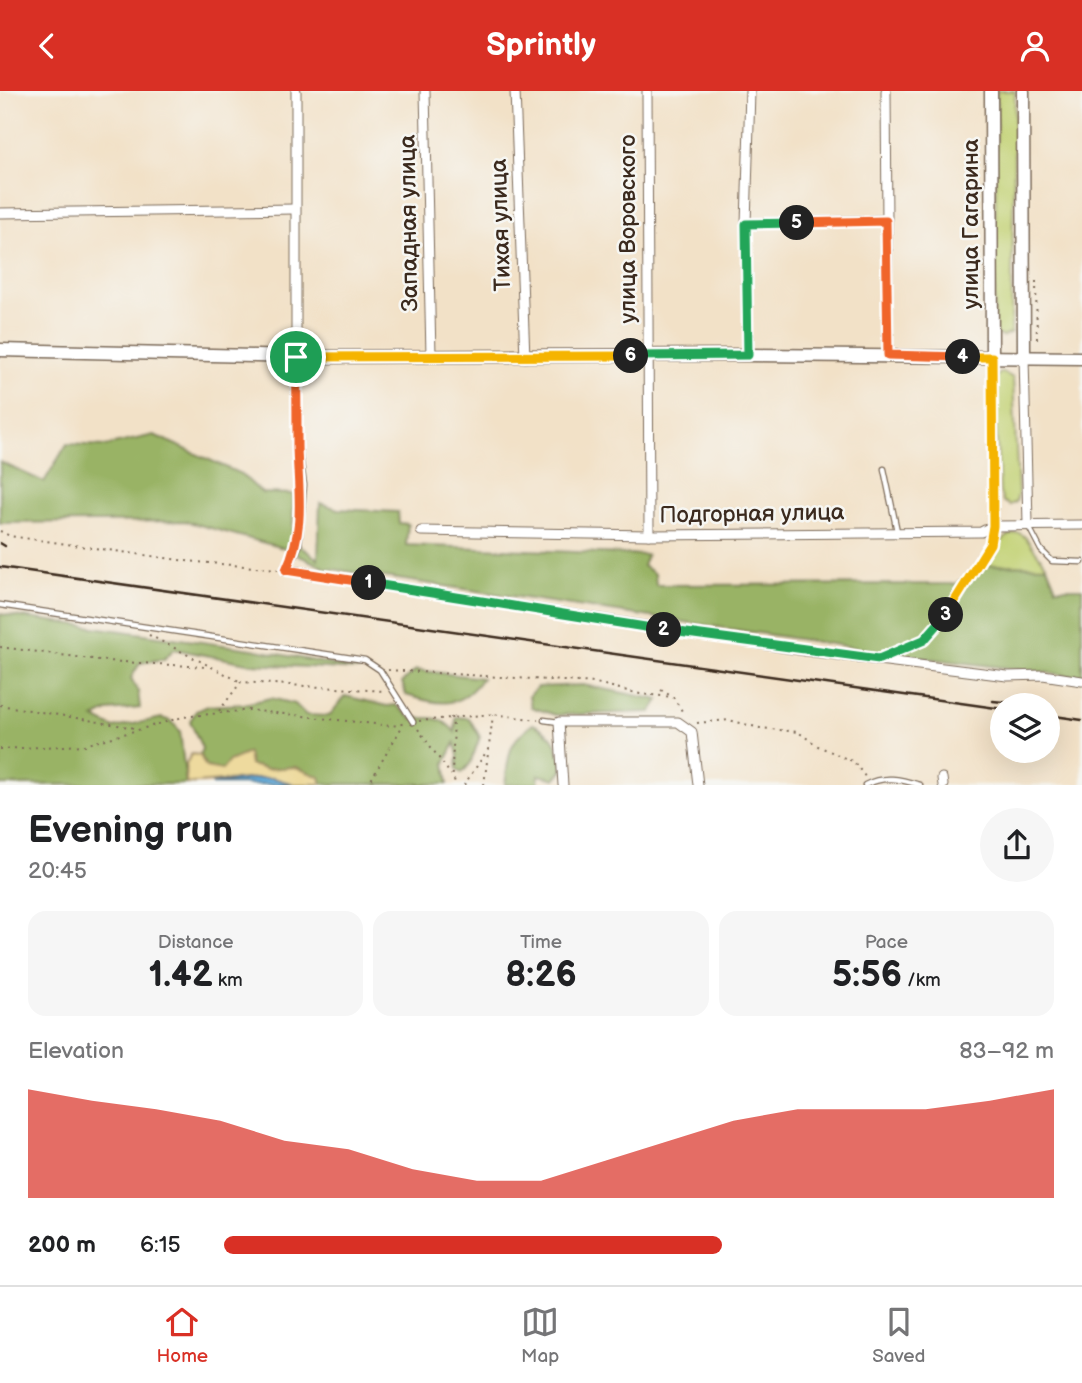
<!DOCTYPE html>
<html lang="en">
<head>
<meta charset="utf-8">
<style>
  body { margin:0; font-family:"Balsamiq Sans",sans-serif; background:#f6f6f6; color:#202124; height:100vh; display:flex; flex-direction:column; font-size:26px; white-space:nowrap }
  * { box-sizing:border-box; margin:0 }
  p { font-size:23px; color:#757577 }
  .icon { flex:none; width:38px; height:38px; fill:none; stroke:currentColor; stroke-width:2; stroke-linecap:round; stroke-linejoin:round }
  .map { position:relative; height:694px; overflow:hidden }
  .side { display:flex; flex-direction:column; background:#fff; flex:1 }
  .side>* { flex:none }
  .tools { position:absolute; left:990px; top:602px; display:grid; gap:14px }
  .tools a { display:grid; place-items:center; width:70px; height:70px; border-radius:50%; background:#fff; box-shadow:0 7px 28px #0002; font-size:35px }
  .pin { position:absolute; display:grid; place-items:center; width:60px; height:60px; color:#fff; margin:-30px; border:4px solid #fff; border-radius:50%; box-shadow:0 2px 7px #0007 }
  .km { position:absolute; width:35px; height:35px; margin:-18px; border-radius:50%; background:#222; color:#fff; font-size:19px; line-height:35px; text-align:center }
  .round { display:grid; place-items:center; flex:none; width:74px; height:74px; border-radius:37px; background:#f6f6f6 }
  .overview { display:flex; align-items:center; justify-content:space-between; height:119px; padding:0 28px }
  h1 { font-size:38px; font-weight:600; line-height:52px }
  .figures { display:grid; grid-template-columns:repeat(3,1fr); gap:10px; height:119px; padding:7px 28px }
  .figures div { display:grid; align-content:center; border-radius:18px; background:#f6f6f6; text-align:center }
  .figures b { font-size:35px; font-weight:600 }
  .figures small { font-size:19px; font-weight:400 }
  .figures p { font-size:19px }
  .chart { height:196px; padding:14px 28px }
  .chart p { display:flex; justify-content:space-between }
  .chart svg { width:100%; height:126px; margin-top:7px; fill:#d93025; opacity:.7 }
  ul { padding:0 28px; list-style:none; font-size:23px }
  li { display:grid; grid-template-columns:112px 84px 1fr; align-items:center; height:52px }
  li i { height:18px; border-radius:9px; background:#d93025 }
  header { display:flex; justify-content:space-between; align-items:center; height:91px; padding:0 28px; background:#d93025; color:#fff; font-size:32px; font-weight:600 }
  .tab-bar { display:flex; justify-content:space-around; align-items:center; height:98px; border-top:2px solid #e0e0e0; background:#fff; font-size:19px; color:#757577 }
  .tab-bar a { display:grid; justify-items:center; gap:4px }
  .tab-bar .on { color:#d93025 }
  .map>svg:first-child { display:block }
  .green { fill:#c2d173; stroke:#7e7e48; stroke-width:2 }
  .forest { fill:#99b365; stroke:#6a6e42; stroke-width:2 }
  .sand { fill:#eeda9e; stroke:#94825e; stroke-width:2 }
  .water { fill:#66afde; stroke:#506c7e; stroke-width:2 }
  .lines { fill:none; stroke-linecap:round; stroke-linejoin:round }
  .lane-casing { stroke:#7b6a59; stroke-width:7 }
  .street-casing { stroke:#7b6a59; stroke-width:11 }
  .secondary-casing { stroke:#7b6a59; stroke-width:15 }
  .path { stroke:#7b6a59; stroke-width:2; stroke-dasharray:2 5; stroke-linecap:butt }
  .lane { stroke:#fff; stroke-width:4.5 }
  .street { stroke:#fff; stroke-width:9 }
  .secondary { stroke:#fff; stroke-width:12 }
  .rail { stroke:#3b2a1e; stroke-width:2.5 }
  .split-1-casing { stroke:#fff; stroke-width:14 }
  .split-2-casing { stroke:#fff; stroke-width:14 }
  .split-3-casing { stroke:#fff; stroke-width:14 }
  .split-4-casing { stroke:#fff; stroke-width:14 }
  .split-5-casing { stroke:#fff; stroke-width:14 }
  .split-6-casing { stroke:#fff; stroke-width:14 }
  .split-7-casing { stroke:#fff; stroke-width:14 }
  .split-1 { stroke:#f0652b; stroke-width:9 }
  .split-2 { stroke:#22a559; stroke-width:9 }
  .split-3 { stroke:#22a559; stroke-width:9 }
  .split-4 { stroke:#f5b400; stroke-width:9 }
  .split-5 { stroke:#f0652b; stroke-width:9 }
  .split-6 { stroke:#22a559; stroke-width:9 }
  .split-7 { stroke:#f5b400; stroke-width:9 }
  .labels { text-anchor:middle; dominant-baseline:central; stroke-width:5; stroke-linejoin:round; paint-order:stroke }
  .street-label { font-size:23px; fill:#3b2a1e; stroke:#f6f6f2 }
</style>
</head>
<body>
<header><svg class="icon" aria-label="back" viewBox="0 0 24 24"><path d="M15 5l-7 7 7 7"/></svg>Sprintly<svg class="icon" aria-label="person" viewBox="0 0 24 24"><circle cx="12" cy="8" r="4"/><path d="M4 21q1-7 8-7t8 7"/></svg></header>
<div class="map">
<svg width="1082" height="694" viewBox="0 0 1082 694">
  <rect width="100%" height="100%" fill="#f6f6f2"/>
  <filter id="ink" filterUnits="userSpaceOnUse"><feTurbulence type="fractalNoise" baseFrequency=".0143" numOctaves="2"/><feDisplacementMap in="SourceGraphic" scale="14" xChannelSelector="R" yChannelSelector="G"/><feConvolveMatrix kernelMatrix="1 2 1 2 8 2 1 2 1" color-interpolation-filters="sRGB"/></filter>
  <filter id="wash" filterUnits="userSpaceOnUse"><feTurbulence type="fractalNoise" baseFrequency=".00686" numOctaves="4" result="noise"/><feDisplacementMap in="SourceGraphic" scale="28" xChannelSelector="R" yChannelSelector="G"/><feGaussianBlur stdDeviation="1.57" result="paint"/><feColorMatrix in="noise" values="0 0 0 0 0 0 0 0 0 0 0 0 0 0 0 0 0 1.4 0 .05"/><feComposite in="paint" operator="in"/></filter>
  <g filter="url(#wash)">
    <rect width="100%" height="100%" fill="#f2e1c7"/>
    <g class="green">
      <path d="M 997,0 L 1015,0 L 1011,242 L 1002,246 L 994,242 Z"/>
      <path d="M 1002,281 L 1013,287 L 1018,403 L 1016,411 L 1010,414 L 1003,410 L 1000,402 L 993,288 Z"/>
      <path d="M 1019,442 L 1025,446 L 1047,475 L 984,474 C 994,460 1001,443 1019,442 Z"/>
    </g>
    <g class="forest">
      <path d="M 154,344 L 241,383 L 262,402 L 293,403 L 293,450 L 318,468 L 320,412 L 338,418 L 398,421 L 399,432 L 408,433 L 406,454 L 647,464 L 643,475 L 655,483 L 656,494 L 955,493 L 984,474 L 1047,475 L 1056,497 L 1082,497 L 1082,586 L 924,567 L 325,477 L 283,457 L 185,430 L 0,432 L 0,371 L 44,391 L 67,353 L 105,355 Z"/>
      <path d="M 0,523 L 252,558 L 361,579 L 252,573 L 174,558 L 164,568 L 140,572 L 131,587 L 138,600 L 140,617 L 108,620 L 94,627 L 114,637 L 162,627 L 171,630 L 180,640 L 186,693 L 0,694 Z"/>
      <path d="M 416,579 L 482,587 C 460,619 440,614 406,604 L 402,591 Z"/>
      <path d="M 583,594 L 659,609 L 651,621 L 555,624 L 531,616 L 529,605 L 537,596 Z"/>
      <path d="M 345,605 L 387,615 L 396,614 L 412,628 C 431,626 442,625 455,641 L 456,626 L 469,627 L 480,646 L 470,673 L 462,682 L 457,679 L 458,665 L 455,652 L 445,672 L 448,693 L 322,693 L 319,686 L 295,676 L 266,678 L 250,674 L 247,662 L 222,679 L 206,676 L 200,664 L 202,657 L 190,630 L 196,620 L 208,615 L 244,613 L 271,607 L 295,613 L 306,624 L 329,625 Z"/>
      <path d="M 533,633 C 556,644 558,655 563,679 L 555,688 L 539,684 L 538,693 L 505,694 C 509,665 507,650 533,633 Z"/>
    </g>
    <path class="sand" d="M 248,662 L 250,674 L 266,678 L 295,676 L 320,686 L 322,693 L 293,693 L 273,687 L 258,687 L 186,693 L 186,673 L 191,663 L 200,664 L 206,676 L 222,679 L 229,670 Z"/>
    <path class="water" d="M 258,687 L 273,687 L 293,693 L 211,693 Z"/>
  </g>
  <g filter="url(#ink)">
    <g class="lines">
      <g class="lane-casing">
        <g id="lane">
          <path d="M 884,378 L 897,440"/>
          <path d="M 1028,434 L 1041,459 L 1052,470 L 1082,471"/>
          <path d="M 0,514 L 365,569 L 380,579 L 413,631"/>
          <path d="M 882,567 L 924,549 L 936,537 L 990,453 L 993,436"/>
          <path d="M 544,629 L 559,631"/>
          <path d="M 865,694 C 884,684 900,688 920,694"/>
        </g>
      </g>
      <g class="street-casing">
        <g id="street">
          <path d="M 296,0 L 296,266 L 297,357 L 302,394 L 297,455 L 286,479 L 806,560 L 1007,585 L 1043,584 L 1082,590"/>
          <path d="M 425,0 L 431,264"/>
          <path d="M 515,0 L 525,267"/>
          <path d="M 647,0 L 649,444"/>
          <path d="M 886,0 L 888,264"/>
          <path d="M 0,122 L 294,118"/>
          <path d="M 746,133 L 886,129"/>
          <path d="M 748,264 L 746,133 L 750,0"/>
          <path d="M 992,266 L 993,435"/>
          <path d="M 1024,266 L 1028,433"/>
          <path d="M 421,440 L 649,444 L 981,441 L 993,435 L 1082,434"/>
          <path d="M 942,687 L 943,694"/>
          <path d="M 563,694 L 559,631 L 678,631 L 692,641 L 698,694"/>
        </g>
      </g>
      <g class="secondary-casing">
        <g id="secondary">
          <path d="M 991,0 L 992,266"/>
          <path d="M 1023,0 L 1024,266"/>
          <path d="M 0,259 L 296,266 L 748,264 L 1082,267"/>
        </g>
      </g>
      <g class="path">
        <path d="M 1036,190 L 1037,252"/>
        <path d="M 0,440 L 10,445 L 186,470 L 278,478"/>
        <path d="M 149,544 L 241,591"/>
        <path d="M 0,556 L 107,570 L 206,576"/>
        <path d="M 388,579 L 596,592 L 640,603 L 673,606"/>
        <path d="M 661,599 L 673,606 L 684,623"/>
        <path d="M 0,614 L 135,637"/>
        <path d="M 219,620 L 241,591 L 385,600"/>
        <path d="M 451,626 C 458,648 447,674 456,694"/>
        <path d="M 419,630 L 493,623 L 538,629"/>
        <path d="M 697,632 L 729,629 L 760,637 L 798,641 L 818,655 L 854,671 L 866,687"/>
        <path d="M 418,638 L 451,684"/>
        <path d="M 0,658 L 85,654 L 183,626 L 249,619 L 392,635 L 406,632"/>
        <path d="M 368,694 L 403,634"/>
        <path d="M 464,694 L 489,657"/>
        <path d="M 484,694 L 493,624"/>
      </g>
      <use href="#lane" class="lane"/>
      <use href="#street" class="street"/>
      <use href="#secondary" class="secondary"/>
      <g class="rail">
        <path d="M 0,452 L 5,455"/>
        <path d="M 0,476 L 1003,618"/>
        <path d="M 993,610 L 1034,614"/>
        <path d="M 1048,624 L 1082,629"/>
      </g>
    </g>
  </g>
  <g class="lines" filter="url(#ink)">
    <g class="split-1-casing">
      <path id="split-1" d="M 296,266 C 297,296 297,325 297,355 C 298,400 306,436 286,479 L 369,492"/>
    </g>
    <g class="split-2-casing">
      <path id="split-2" d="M 369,492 L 664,539"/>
    </g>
    <g class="split-3-casing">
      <path id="split-3" d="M 664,539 L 879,568 L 924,549 L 946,524"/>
    </g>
    <g class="split-4-casing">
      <path id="split-4" d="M 946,524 L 990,453 L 993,435 L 992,266 L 963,266"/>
    </g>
    <g class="split-5-casing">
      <path id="split-5" d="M 797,132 L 886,130 L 888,264 L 963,266"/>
    </g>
    <g class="split-6-casing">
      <path id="split-6" d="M 631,265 L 748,264 L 746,133 L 797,132"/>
    </g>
    <g class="split-7-casing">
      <path id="split-7" d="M 296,266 L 631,265"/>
    </g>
    <use href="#split-1" class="split-1"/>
    <use href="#split-2" class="split-2"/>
    <use href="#split-3" class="split-3"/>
    <use href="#split-4" class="split-4"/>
    <use href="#split-5" class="split-5"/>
    <use href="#split-6" class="split-6"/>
    <use href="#split-7" class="split-7"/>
  </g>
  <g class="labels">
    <g class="street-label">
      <text transform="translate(409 132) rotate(-91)">Западная улица</text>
      <text transform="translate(971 133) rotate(-90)">улица Гагарина</text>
      <text transform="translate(501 134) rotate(-92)">Тихая улица</text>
      <text transform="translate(628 138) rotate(-90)">улица Воровского</text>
      <text transform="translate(752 423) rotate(-1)">Подгорная улица</text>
    </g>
  </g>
</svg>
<div class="tools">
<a><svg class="icon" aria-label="layers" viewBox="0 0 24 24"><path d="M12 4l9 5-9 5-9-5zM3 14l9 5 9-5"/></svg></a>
</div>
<div class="pin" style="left:296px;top:266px;background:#1e9e55"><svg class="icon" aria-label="arrive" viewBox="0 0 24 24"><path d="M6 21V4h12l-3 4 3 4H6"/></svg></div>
<b class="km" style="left:369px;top:492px">1</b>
<b class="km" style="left:664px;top:539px">2</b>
<b class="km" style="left:946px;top:524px">3</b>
<b class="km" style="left:963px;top:266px">4</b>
<b class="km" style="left:797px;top:132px">5</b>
<b class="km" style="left:631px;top:265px">6</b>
</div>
<section class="side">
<div class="overview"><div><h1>Evening run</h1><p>20:45</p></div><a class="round"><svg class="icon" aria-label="share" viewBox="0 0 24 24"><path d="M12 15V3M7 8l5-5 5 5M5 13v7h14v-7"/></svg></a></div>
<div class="figures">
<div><p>Distance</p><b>1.42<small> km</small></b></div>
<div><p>Time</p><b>8:26</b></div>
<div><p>Pace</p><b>5:56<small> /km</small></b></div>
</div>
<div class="chart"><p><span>Elevation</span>83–92 m</p>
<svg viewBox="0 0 160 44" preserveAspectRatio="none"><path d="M0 44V6L10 10L20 13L30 17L40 24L50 27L60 34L70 38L80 38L90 31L100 24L110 17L120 13L130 13L140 13L150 10L160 6V44z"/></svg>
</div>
<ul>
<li><b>200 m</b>6:15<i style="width:60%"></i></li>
</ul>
</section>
<nav class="tab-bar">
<a class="on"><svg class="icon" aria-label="home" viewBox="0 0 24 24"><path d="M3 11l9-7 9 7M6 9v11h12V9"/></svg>Home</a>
<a><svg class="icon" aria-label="map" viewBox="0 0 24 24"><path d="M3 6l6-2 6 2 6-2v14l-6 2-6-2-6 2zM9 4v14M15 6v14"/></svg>Map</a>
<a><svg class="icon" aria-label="saved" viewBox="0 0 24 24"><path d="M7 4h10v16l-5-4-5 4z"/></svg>Saved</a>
</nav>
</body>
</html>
